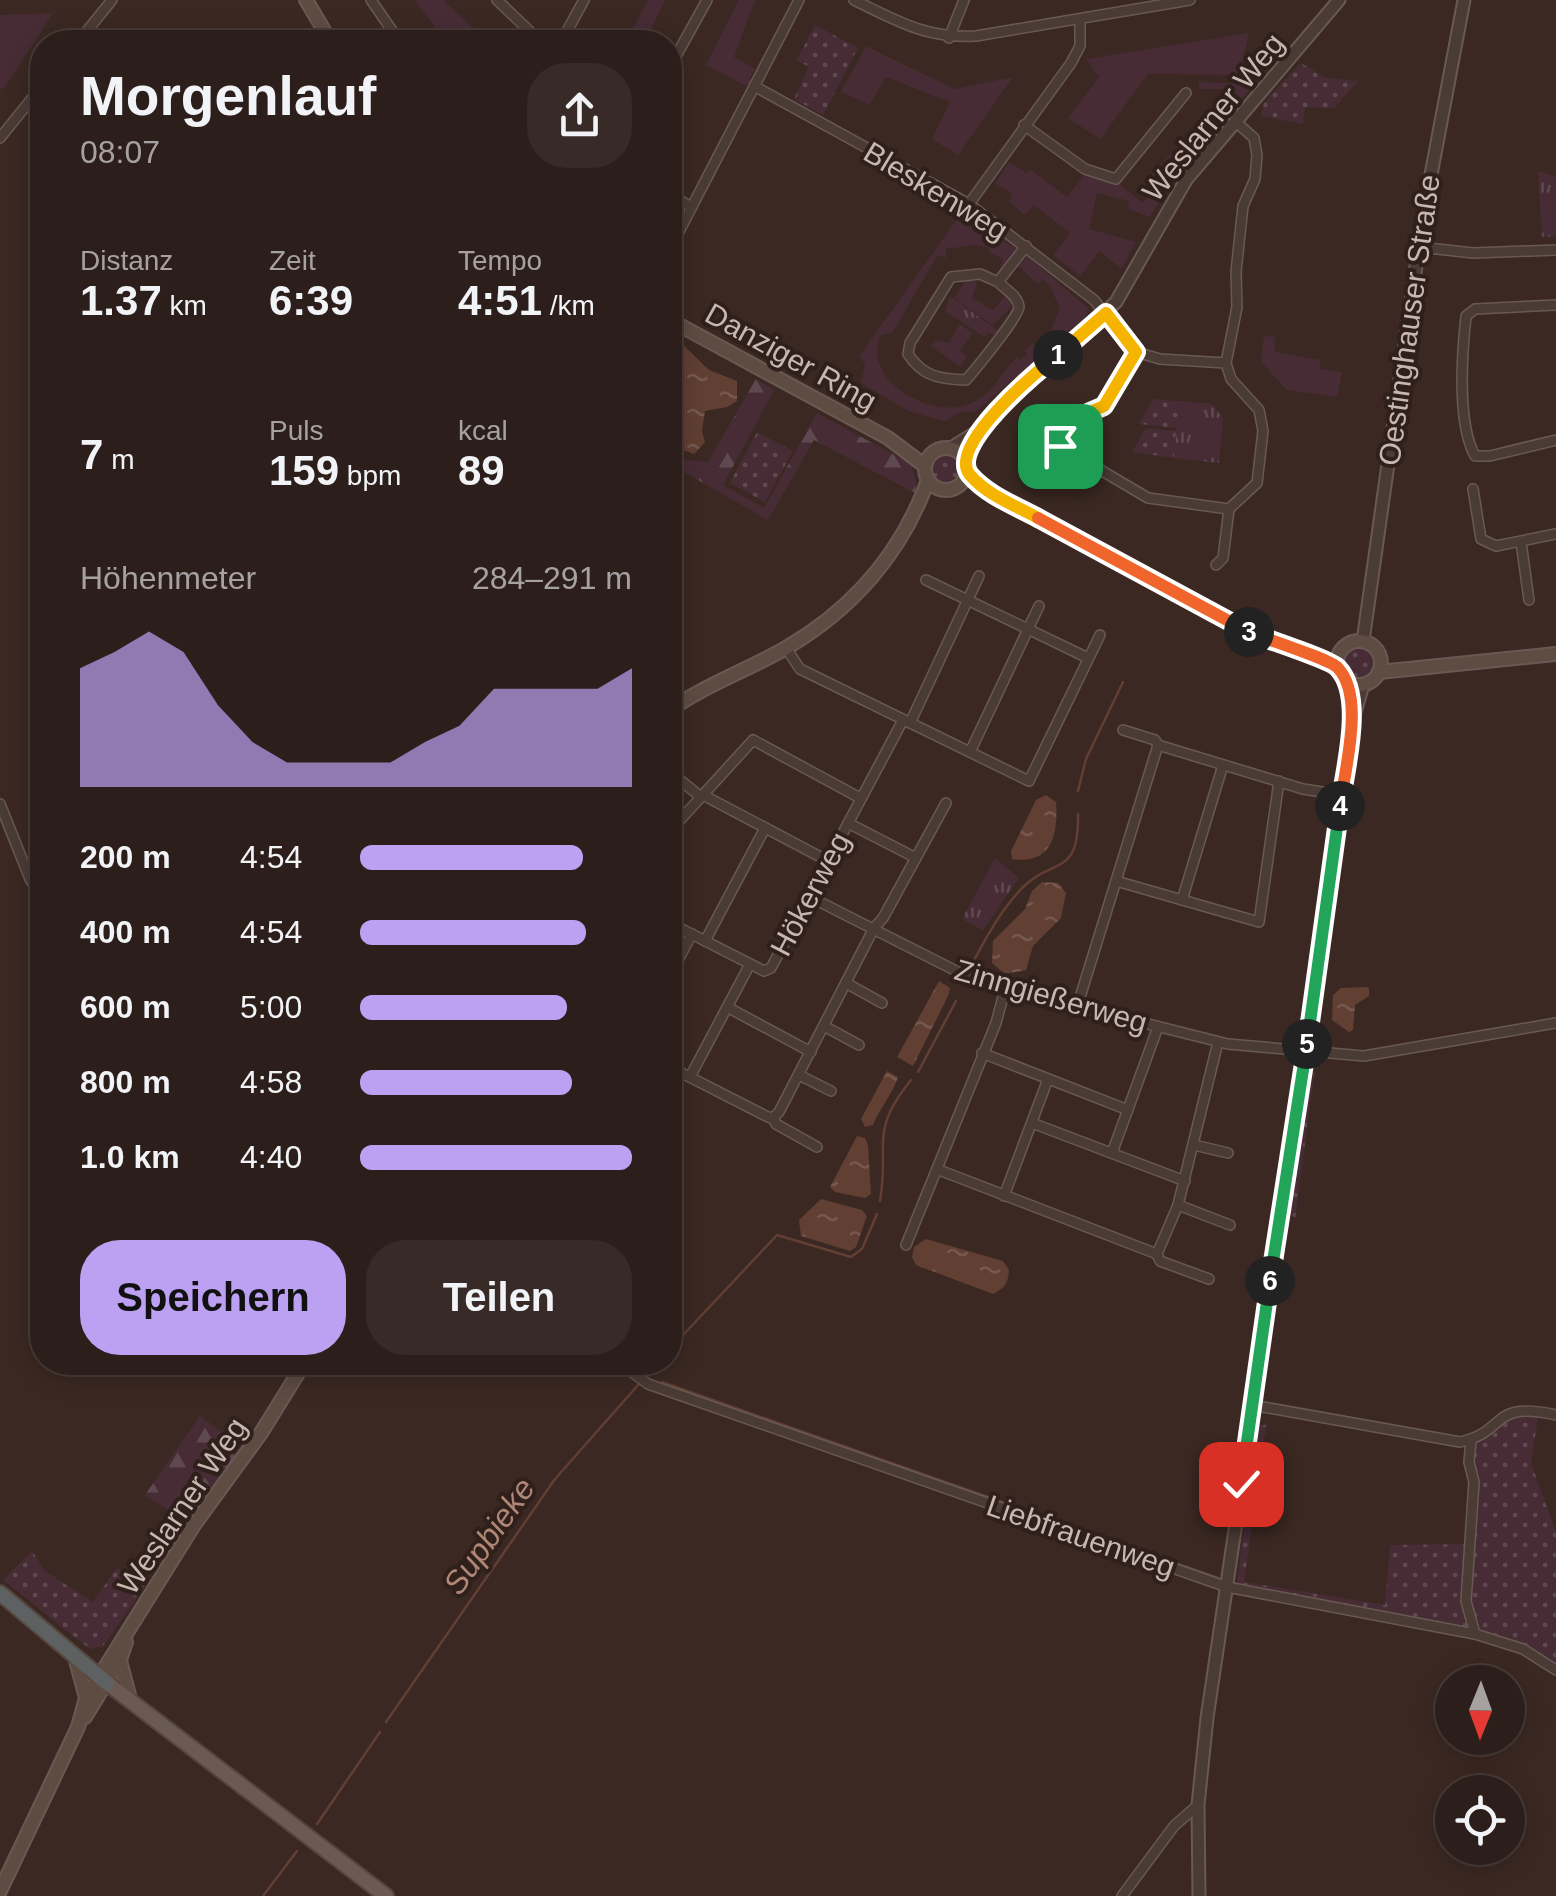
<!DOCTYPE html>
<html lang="de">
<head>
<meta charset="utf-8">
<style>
  body { margin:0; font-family:Arial,sans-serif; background:#382b27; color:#f1f3f6; height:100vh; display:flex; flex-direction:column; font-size:38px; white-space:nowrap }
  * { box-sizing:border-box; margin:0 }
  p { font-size:32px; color:#a6a2a2 }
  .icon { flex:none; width:55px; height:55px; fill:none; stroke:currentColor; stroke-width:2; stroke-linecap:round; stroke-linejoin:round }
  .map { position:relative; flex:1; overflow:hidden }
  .side { position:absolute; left:30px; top:30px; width:652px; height:1345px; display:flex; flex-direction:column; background:#2c1e1a; border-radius:40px; box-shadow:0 5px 25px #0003,0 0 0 2px #483c39 }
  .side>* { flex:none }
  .needle { width:65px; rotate:181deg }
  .controls { position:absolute; left:1435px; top:1665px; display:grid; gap:20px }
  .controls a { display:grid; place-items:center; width:90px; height:90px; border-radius:50%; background:#2c1e1a; box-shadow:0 5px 25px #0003,0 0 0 2px #483c39; font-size:50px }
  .pin { position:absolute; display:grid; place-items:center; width:85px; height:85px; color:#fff; margin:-42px; border-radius:20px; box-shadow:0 5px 15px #0006 }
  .km { position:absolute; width:50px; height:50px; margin:-25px; border-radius:50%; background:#222; color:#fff; font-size:28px; line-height:50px; text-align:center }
  .round { display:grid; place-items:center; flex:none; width:105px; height:105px; border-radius:40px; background:#382b27 }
  .headline { display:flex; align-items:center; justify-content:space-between; height:170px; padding:0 50px }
  h1 { font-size:55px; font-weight:700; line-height:75px }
  .figures { display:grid; grid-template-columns:repeat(3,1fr); gap:15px; height:170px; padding:10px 50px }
  .figures div { display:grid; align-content:center }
  .figures b { font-size:42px; font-weight:700 }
  .figures small { font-size:28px; font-weight:400 }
  .figures p { font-size:28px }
  .chart { height:280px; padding:20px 50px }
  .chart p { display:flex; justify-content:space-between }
  .chart svg { width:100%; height:180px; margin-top:10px; fill:#bca0f2; opacity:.7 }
  .button { display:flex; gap:20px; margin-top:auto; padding:20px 50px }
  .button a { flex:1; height:115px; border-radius:40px; background:#bca0f2; color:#111; font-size:40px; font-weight:700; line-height:115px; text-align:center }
  .button a+a { background:#382b27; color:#f1f3f6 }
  ul { padding:0 50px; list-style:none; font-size:32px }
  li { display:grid; grid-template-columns:160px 120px 1fr; align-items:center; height:75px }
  li i { height:25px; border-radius:12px; background:#bca0f2 }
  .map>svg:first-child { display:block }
  .grass { fill:url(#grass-dots) }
  .forest { fill:url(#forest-firs) }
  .park { fill:url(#park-tufts) }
  .garden { fill:#472c36 }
  .water { fill:url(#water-ripples) }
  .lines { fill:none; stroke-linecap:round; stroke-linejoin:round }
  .stream { stroke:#613f33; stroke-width:2.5 }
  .minor-casing { stroke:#695953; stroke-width:12 }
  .tertiary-casing { stroke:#695953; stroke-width:15 }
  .secondary-casing { stroke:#695953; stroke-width:16 }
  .primary-casing { stroke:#54443f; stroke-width:18 }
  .trunk-casing { stroke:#564640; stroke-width:18 }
  .minor { stroke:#4b3b35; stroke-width:9 }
  .tertiary { stroke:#4b3b35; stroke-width:11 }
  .secondary { stroke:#5e4c43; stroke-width:12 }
  .primary { stroke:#6b5a53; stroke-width:14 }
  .trunk { stroke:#5e6162; stroke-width:14 }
  .split-1-casing { stroke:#fff; stroke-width:20 }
  .split-2-casing { stroke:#fff; stroke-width:20 }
  .split-3-casing { stroke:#fff; stroke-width:20 }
  .split-4-casing { stroke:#fff; stroke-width:20 }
  .split-5-casing { stroke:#fff; stroke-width:20 }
  .split-6-casing { stroke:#fff; stroke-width:20 }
  .split-7-casing { stroke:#fff; stroke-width:20 }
  .split-1 { stroke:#f5b400; stroke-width:12 }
  .split-2 { stroke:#f5b400; stroke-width:12 }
  .split-3 { stroke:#f0652b; stroke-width:12 }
  .split-4 { stroke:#f0652b; stroke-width:12 }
  .split-5 { stroke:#22a559; stroke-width:12 }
  .split-6 { stroke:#22a559; stroke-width:12 }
  .split-7 { stroke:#22a559; stroke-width:12 }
  .labels { text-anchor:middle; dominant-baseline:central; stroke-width:8; stroke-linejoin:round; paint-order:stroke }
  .street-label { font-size:30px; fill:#c7b7b0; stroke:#30201b }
  .water-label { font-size:32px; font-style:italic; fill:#b08677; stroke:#30201b }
</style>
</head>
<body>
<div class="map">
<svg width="1556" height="1896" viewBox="0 0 1556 1896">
  <defs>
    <pattern id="grass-dots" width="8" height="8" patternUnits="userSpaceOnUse" patternTransform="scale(2.5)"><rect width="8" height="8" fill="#472c36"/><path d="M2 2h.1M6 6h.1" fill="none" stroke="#604851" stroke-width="1.8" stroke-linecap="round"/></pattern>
    <pattern id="forest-firs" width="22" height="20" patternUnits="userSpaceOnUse" patternTransform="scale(2.5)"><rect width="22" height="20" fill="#472c36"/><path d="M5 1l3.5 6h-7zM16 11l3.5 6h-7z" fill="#604851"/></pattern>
    <pattern id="park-tufts" width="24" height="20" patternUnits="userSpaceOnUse" patternTransform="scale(2.5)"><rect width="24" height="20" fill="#472c36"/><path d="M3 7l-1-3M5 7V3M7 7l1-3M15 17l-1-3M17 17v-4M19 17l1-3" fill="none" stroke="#604851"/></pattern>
    <pattern id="water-ripples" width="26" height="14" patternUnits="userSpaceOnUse" patternTransform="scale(2.5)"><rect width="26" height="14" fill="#613f33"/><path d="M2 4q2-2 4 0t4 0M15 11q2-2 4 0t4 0" fill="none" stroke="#76584e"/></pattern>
  </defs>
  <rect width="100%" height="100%" fill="#3b2822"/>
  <g class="grass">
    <path d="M 815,25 L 858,48 L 823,115 L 794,99 L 809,67 L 797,60 Z"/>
    <path d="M 1301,63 L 1325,78 L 1358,81 L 1334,108 L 1305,107 L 1303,124 L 1261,116 L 1264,103 Z"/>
    <path d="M 1153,399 L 1212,404 L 1176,428 L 1139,424 Z"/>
    <path d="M 1146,428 L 1176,431 L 1174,458 L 1132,452 Z"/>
    <path d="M 757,432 L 793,451 L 765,502 L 730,483 Z"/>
    <circle cx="946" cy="469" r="17"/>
    <circle cx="1359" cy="663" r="17"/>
    <path d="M 1315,1068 L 1295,1219 L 1289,1213 L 1308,1096 Z"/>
    <path d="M 1539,1411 L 1531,1463 L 1556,1532 L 1556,1665 L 1476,1633 L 1467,1600 L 1471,1441 L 1508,1414 Z"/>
    <path d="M 1257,1425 L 1266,1425 L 1244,1582 L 1385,1605 L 1390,1545 L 1469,1544 L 1465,1600 L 1473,1633 L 1237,1585 Z"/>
    <path d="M 32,1551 L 45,1571 L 93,1602 L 117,1568 L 145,1586 L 103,1646 L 90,1649 L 3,1580 Z"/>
  </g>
  <g class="forest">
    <path d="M 756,379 L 774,390 L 723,485 L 764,508 L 817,413 L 911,464 L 916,480 L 915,493 L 814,440 L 768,520 L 670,464 L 670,451 L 686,460 L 708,462 Z"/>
    <path d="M 200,1416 L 242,1447 L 189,1523 L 145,1495 Z"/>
  </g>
  <g class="park">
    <path d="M 1538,171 L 1556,177 L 1556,236 L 1542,237 Z"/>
    <path d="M 950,296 L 1000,332 L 995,336 L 989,333 L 985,337 L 945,311 Z"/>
    <path d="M 1179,401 L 1212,404 L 1223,418 L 1219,463 L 1174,458 Z"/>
    <path d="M 995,858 L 1019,878 L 983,930 L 962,919 Z"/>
  </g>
  <g class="garden">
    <path d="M 414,0 L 443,0 L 488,42 L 447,42 Z"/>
    <path d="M 648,0 L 665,0 L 644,42 L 626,42 Z"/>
    <path d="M 739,0 L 755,0 L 734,57 L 755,69 L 746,86 L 706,65 Z"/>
    <path d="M 53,13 L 5,87 L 0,89 L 0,15 Z"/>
    <path d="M 1249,33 L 1239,75 L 1148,74 L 1100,139 L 1068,118 L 1099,77 L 1086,59 Z"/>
    <path d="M 866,46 L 954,89 L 1013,77 L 958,155 L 932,139 L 950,102 L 886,77 L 869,105 L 841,92 Z"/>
    <path d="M 1199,82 L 1254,84 L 1170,183 L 1150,217 L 1128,209 L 1129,201 L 1097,193 L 1089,229 L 1136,242 L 1121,269 L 1100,251 L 1080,276 L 1053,255 L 1070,233 L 1034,205 L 1025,215 L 1009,202 L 1012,194 L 995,183 L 1009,162 L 1027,173 L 1030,169 L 1067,197 L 1086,173 L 1119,184 L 1143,203 L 1154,190 L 1147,179 L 1211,110 L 1219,115 L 1232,98 L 1227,89 L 1199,89 Z"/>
    <path d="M 962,212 L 1019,251 L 998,274 L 1003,259 L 991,253 L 988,248 L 975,245 L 946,249 L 946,258 L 938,255 L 892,333 L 881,335 C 859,381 936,423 974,402 C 994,392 1002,371 1017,357 L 1021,360 L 1027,355 L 1024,350 L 1032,344 L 1036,348 L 1047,340 L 1060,308 L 1050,287 L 1043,279 L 1038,284 L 1018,266 L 1026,255 L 1088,308 L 1086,316 L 1077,325 L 975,412 L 960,412 L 945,421 L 910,412 L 861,383 L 865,366 L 860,355 Z"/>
    <path d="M 966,280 L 977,282 L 972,298 L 993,310 L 1005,296 L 1013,305 L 993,325 L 954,298 Z"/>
    <path d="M 959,324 L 973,333 L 960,350 L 967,356 L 960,367 L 931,346 L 935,340 L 949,343 Z"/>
    <path d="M 1264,336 L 1275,337 L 1275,352 L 1320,360 L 1320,369 L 1342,372 L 1337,397 L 1287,390 L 1261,362 Z"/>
  </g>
  <g class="water">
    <path d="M 670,342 L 680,342 L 709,370 L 737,381 L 737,401 L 727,407 L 705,411 L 702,431 L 705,442 L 694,454 L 670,445 Z"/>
    <path d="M 1046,795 L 1056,802 C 1058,833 1053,865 1012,859 L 1011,851 L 1036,800 Z"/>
    <path d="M 1042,882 L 1058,883 L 1066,893 L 1061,918 L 1033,946 L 1026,970 L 1005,974 L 992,963 L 993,941 L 1025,909 L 1032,891 Z"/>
    <path d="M 939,981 L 950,988 L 948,996 L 913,1066 L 897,1057 Z"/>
    <path d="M 1366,987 L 1369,988 L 1369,996 L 1355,1005 L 1353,1030 L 1349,1032 L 1332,1020 L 1333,995 L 1341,988 Z"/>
    <path d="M 887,1071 L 898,1077 C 893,1093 880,1108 873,1125 L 865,1127 L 861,1119 Z"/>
    <path d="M 857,1136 L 865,1138 L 868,1145 L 871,1194 L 865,1198 L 835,1192 L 830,1187 Z"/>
    <path d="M 821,1199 L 862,1210 L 867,1216 L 856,1247 L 850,1251 L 801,1236 L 799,1220 Z"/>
    <path d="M 926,1239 L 1003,1261 L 1009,1270 C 1008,1283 1005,1288 993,1294 L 916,1265 L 912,1257 L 914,1247 Z"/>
  </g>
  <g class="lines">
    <g class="stream">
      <path d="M 1078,791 L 1086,759 L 1123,682"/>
      <path d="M 971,966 C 985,939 1001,910 1022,888 C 1054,856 1079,878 1078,814"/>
      <path d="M 918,1072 L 956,1001"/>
      <path d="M 880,1201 C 890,1144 868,1133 911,1080"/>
      <path d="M 670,1349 L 777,1235 L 851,1257 L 862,1249 L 877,1214"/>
      <path d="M 629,1362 L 645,1375"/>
      <path d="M 645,1376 L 657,1362"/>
      <path d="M 662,1382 L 1218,1578"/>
      <path d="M 386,1722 L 555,1479 L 639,1384"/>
      <path d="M 317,1824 L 380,1732"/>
      <path d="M 263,1896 L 297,1851"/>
    </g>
    <g class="minor-casing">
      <g id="minor">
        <path d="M 371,0 L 400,42"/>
        <path d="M 497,0 L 541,42"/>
        <path d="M 854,0 C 897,21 927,39 976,36 L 1190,0"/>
        <path d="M 949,38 L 964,0"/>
        <path d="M 78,42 L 112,0"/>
        <path d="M 561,42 L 584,0"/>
        <path d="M 670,67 L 707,0"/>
        <path d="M 754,86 L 969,204 L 1094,300 L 1136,352 L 1160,359 L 1226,363"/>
        <path d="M 1024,125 L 1085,169 L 1116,179 L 1186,93"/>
        <path d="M 0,138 L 42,86"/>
        <path d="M 670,194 L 691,207"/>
        <path d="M 969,204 L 1071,63 L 1080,46 L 1080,19"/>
        <path d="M 1419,247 L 1473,253 L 1556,250"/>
        <path d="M 670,249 L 799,0"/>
        <path d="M 998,282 C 1005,289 1018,296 1019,307 C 1020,315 974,371 966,380 C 940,379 923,377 908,354 L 910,343 L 951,277 L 980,274 L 998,282 L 1026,246"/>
        <path d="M 1556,305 L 1475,309 L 1466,316 C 1462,353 1457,423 1475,456 L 1490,456 L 1556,440"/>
        <path d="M 1060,446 L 1148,498 L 1229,509"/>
        <path d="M 1051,459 L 1074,419 L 1105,406 L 1136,352"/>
        <path d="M 1473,489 L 1481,539 L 1496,546 L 1556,534"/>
        <path d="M 1521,542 L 1529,600"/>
        <path d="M 1216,565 L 1223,558 L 1229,509 L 1257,483 L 1263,431 L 1259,410 L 1231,379 L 1226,363 L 1237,307 L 1236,272 L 1243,206 L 1255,179 L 1257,155 L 1254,138 L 1236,122"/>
        <path d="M 926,580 L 1088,658"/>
        <path d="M 786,648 L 800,669 L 1029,781 L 1100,635"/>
        <path d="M 910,723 L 979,576"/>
        <path d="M 1123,730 L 1155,740 L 1158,745 L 1303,789 L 1341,795"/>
        <path d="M 970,752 L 1039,606"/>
        <path d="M 670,772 L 701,797"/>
        <path d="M 703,795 L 828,861"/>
        <path d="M 0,804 L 30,879 L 42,898"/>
        <path d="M 848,823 L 916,858"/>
        <path d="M 670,831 L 753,740 L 860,798"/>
        <path d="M 1116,881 L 1259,922 L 1279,781"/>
        <path d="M 810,897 L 976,981 L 1228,1044 L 1364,1056 L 1556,1023"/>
        <path d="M 1182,900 L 1223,765"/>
        <path d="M 670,923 L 764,971 L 771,968 L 903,720"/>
        <path d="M 705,941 L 765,828"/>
        <path d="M 670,975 L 692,934"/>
        <path d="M 846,983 L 882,1003"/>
        <path d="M 727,1007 L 811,1052"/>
        <path d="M 1077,1007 L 1158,745"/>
        <path d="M 824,1026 L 859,1045"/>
        <path d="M 982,1053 L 1128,1110"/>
        <path d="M 670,1067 L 768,1117 L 773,1118 L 779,1112 L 874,928 L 883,918 L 946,803"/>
        <path d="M 799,1075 L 831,1091"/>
        <path d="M 690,1077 L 750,964"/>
        <path d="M 773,1118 L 776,1124 L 817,1147"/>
        <path d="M 1032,1123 L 1185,1181"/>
        <path d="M 1194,1145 L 1228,1153"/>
        <path d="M 1112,1153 L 1158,1027"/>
        <path d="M 939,1170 L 1157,1254 L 1160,1261 L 1209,1279"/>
        <path d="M 1004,1196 L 1048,1079"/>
        <path d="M 1178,1205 L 1230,1225"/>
        <path d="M 906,1245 L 996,1023 L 1005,989"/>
        <path d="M 1157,1254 L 1178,1205 L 1218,1042"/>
        <path d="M 618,1362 L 648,1384 L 1227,1587 L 1475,1634 L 1523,1649 L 1556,1670"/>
        <path d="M 1252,1405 L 1460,1442 C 1508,1432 1489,1400 1556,1415"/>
        <path d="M 1471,1440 L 1469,1462 L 1474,1482 L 1466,1601 L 1475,1634"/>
        <path d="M 1122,1896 L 1174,1826 L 1198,1805"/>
      </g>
    </g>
    <g class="tertiary-casing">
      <g id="tertiary">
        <path d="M 951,448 L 975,433"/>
        <path d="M 964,458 L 979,431 L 1038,371 L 1116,302 L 1186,180 L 1339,0"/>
        <path d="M 1363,641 L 1423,217 L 1464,0"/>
        <path d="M 1349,683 L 1352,709"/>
        <path d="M 1199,1896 L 1198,1805 L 1207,1718 L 1306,1052 L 1350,730 L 1363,685"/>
      </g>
    </g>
    <g class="secondary-casing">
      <g id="secondary">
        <path d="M 306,0 L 331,42"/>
        <path d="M 670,320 L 888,438 L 925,466"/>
        <circle cx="946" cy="469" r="21"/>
        <path d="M 967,472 L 996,495 L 1247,631 L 1337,667"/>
        <circle cx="1359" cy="663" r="22"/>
        <path d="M 1379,672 L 1556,654"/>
        <path d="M 670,710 C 707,684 748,670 786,648 C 853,609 902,552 928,480"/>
        <path d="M 75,1657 L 86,1698"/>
        <path d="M 120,1661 L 131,1702"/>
        <path d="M 85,1717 L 120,1660 L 126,1642"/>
        <path d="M 0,1891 L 78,1727 L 86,1698 L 194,1525 L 261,1433 L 305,1362"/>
      </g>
    </g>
    <g class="primary-casing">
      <path id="primary" d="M 107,1683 L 386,1896"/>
    </g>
    <g class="trunk-casing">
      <path id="trunk" d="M 0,1593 L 107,1683"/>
    </g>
    <use href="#minor" class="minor"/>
    <use href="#tertiary" class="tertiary"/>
    <use href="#secondary" class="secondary"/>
    <use href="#primary" class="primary"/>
    <use href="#trunk" class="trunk"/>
  </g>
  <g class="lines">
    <g class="split-1-casing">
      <path id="split-1" d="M 1058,355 L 1106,313 L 1136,352 L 1104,406 L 1074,419 L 1060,446"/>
    </g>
    <g class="split-2-casing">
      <path id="split-2" d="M 1038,518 C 1016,506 987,495 970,475 C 946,447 1035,373 1058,355"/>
    </g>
    <g class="split-3-casing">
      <path id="split-3" d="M 1038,518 L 1249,632"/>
    </g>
    <g class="split-4-casing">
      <path id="split-4" d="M 1249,632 C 1265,639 1330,659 1338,668 C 1365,697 1345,768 1340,806"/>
    </g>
    <g class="split-5-casing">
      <path id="split-5" d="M 1307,1044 L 1340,806"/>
    </g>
    <g class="split-6-casing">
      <path id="split-6" d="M 1270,1281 L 1307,1044"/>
    </g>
    <g class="split-7-casing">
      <path id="split-7" d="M 1241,1484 L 1270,1281"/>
    </g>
    <use href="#split-1" class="split-1"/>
    <use href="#split-2" class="split-2"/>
    <use href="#split-3" class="split-3"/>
    <use href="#split-4" class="split-4"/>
    <use href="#split-5" class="split-5"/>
    <use href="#split-6" class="split-6"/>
    <use href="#split-7" class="split-7"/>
  </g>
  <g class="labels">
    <g class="street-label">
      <text transform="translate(1213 117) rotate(-51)">Weslarner Weg</text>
      <text transform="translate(936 191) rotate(31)">Bleskenweg</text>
      <text transform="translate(1409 320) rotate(-82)">Oestinghauser Straße</text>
      <text transform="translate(791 357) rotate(29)">Danziger Ring</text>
      <text transform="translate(810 894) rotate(-62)">Hökerweg</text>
      <text transform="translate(1051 996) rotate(16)">Zinngießerweg</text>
      <text transform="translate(182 1506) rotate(-56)">Weslarner Weg</text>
      <text transform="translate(1081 1536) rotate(19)">Liebfrauenweg</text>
    </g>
    <g class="water-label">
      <text transform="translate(489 1536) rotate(-55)">Supbieke</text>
    </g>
  </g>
</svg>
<div class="controls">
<a><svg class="needle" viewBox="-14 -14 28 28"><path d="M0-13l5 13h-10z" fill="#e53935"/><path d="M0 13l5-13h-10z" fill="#a6a2a2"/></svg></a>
<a><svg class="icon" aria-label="locate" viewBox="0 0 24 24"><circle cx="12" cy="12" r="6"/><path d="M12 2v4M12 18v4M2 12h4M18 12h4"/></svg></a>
</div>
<div class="pin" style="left:1060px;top:446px;background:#1e9e55"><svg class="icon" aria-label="arrive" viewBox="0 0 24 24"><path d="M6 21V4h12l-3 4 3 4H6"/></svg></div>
<div class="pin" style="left:1241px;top:1484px;background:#d93025"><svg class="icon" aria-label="check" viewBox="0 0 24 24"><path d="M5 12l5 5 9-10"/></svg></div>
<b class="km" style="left:1058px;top:355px">1</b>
<b class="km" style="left:1249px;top:632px">3</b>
<b class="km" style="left:1340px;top:806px">4</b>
<b class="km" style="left:1307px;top:1044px">5</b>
<b class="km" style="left:1270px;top:1281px">6</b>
<section class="side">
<div class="headline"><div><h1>Morgenlauf</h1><p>08:07</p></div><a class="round"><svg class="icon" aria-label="share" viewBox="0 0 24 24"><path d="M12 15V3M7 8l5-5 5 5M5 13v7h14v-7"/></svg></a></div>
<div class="figures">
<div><p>Distanz</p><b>1.37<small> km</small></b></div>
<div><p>Zeit</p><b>6:39</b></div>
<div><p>Tempo</p><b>4:51<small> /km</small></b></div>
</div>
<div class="figures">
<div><b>7<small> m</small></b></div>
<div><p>Puls</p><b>159<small> bpm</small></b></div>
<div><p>kcal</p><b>89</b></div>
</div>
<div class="chart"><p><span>Höhenmeter</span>284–291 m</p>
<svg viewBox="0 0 160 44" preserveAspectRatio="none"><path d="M0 44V15L10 11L20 6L30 11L40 24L50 33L60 38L70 38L80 38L90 38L100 33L110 29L120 20L130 20L140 20L150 20L160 15V44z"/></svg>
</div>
<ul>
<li><b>200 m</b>4:54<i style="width:82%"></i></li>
<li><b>400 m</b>4:54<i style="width:83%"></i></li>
<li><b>600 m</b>5:00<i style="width:76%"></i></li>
<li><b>800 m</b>4:58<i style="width:78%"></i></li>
<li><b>1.0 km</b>4:40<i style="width:100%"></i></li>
</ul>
<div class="button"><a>Speichern</a><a>Teilen</a></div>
</section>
</div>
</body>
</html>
